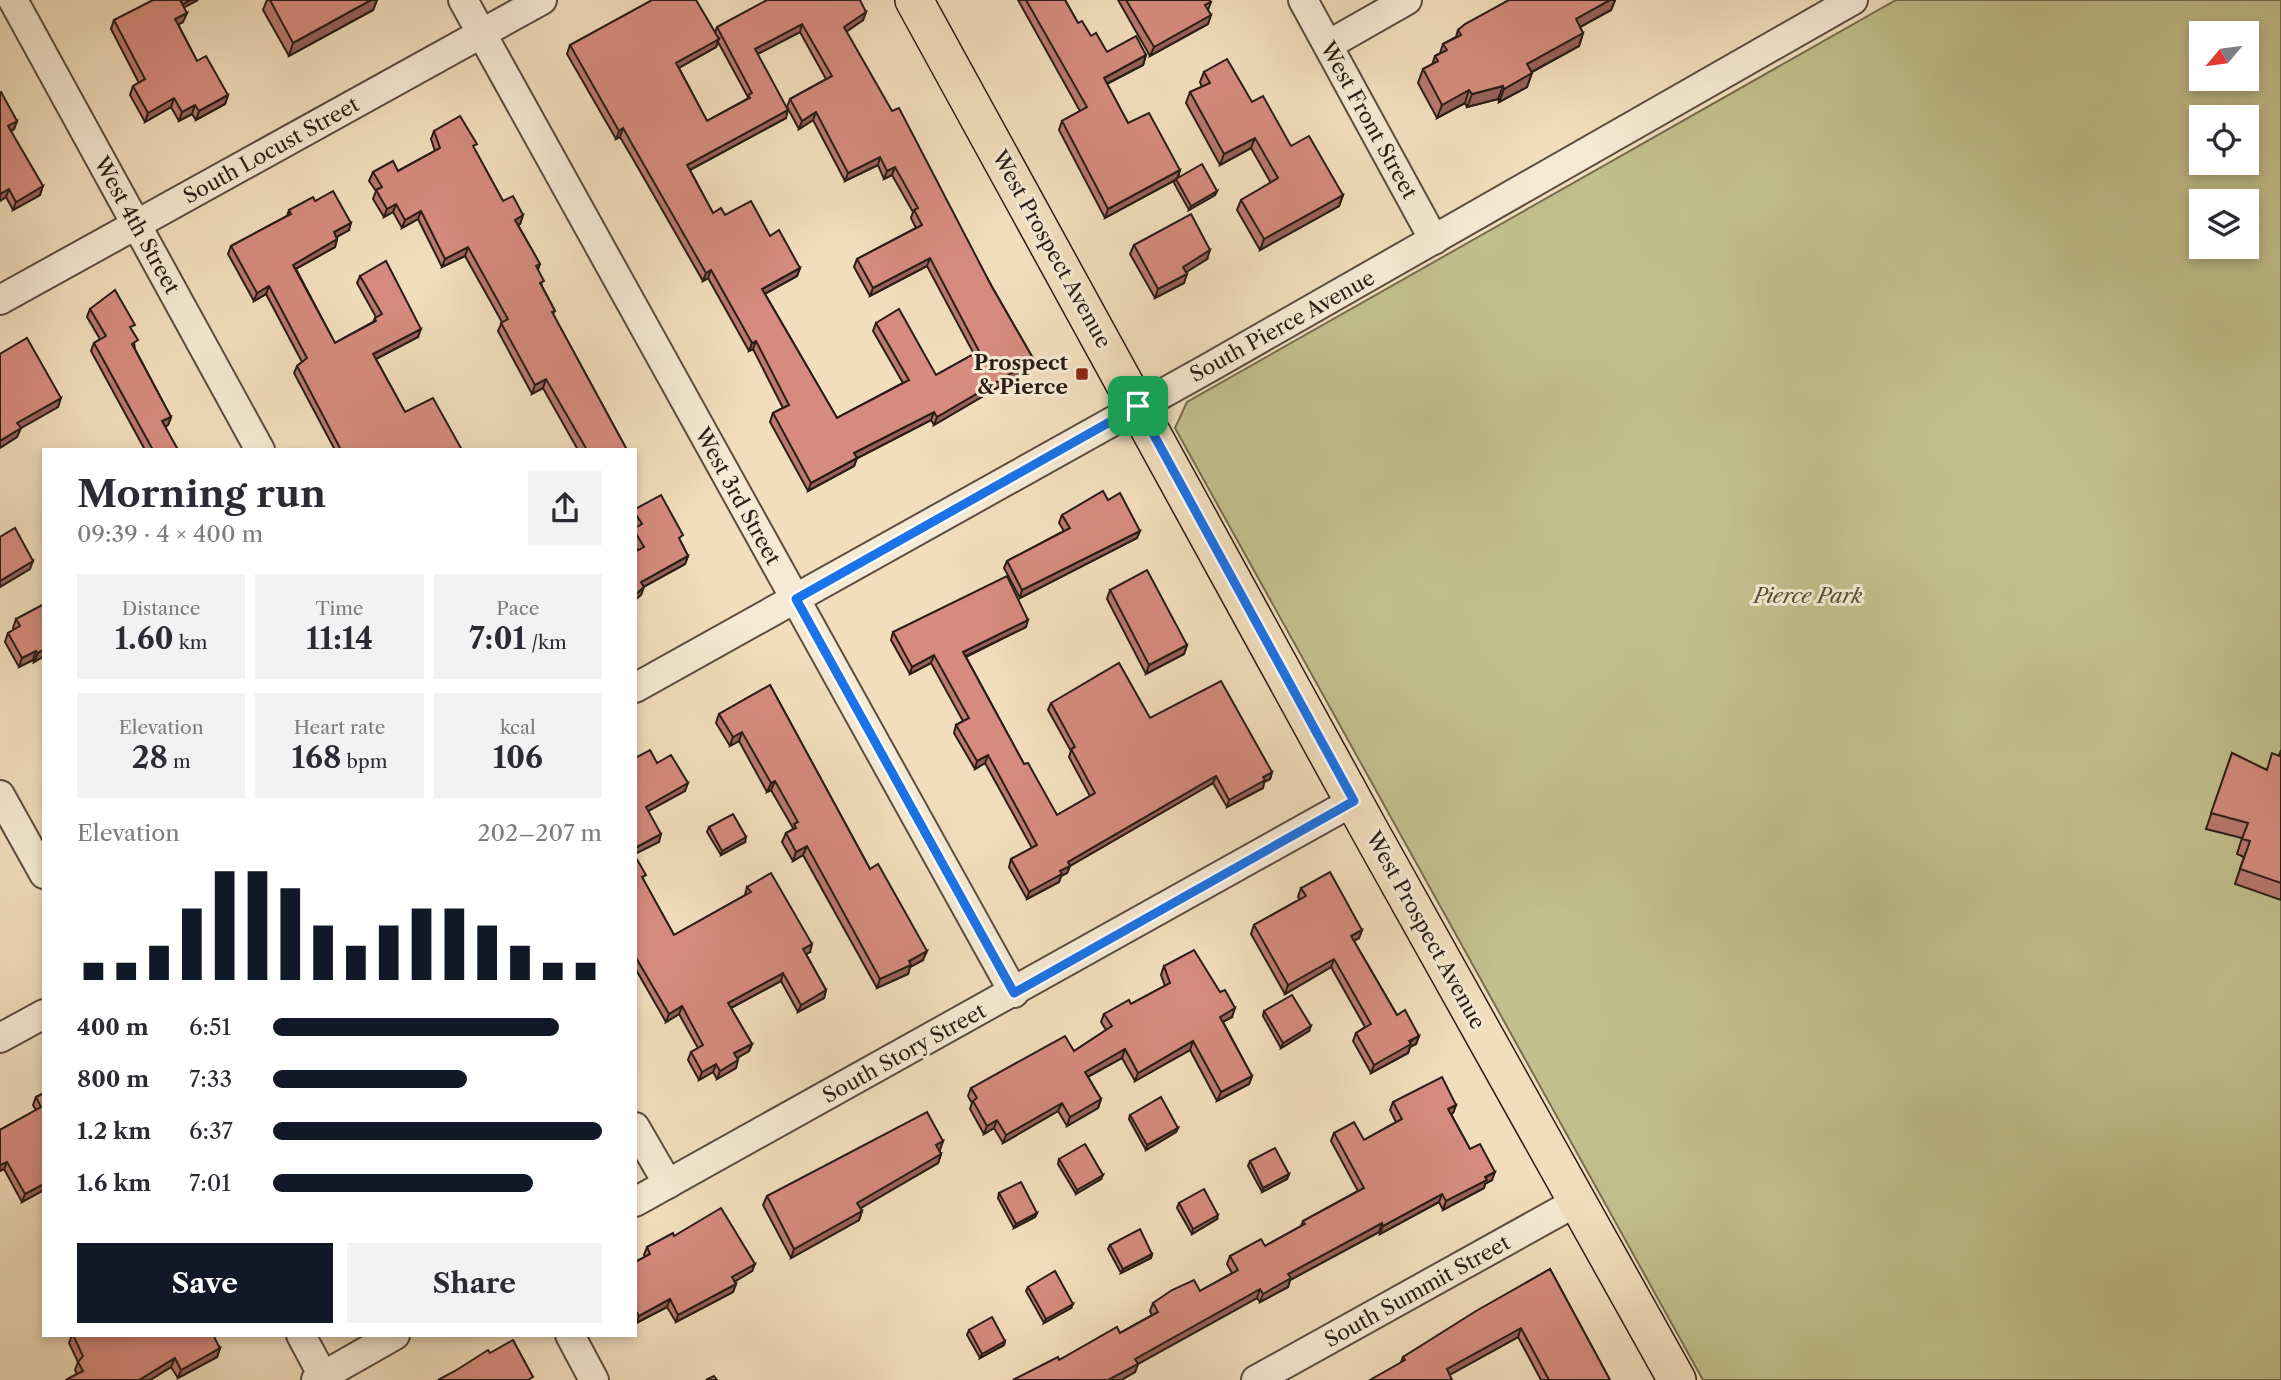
<!DOCTYPE html>
<html lang="en">
<head>
<meta charset="utf-8">
<style>
  body { margin:0; font-family:"Libre Caslon Text",serif; background:#f2f2f3; color:#2b2b33; height:100vh; display:flex; flex-direction:column; font-size:26px; white-space:nowrap }
  * { box-sizing:border-box; margin:0 }
  p { font-size:23px; color:#7c7c81 }
  .icon { flex:none; width:38px; height:38px; fill:none; stroke:currentColor; stroke-width:2; stroke-linecap:round; stroke-linejoin:round }
  .map { position:relative; flex:1; overflow:hidden }
  .sheet { position:absolute; left:42px; top:448px; width:595px; height:889px; display:flex; flex-direction:column; background:#fff; border-radius:0px; box-shadow:0 4px 10px #0003 }
  .sheet>* { flex:none }
  .needle { width:46px; rotate:241deg }
  .buttons { position:absolute; left:2189px; top:21px; display:grid; gap:14px }
  .buttons a { display:grid; place-items:center; width:70px; height:70px; border-radius:0px; background:#fff; box-shadow:0 4px 10px #0003; font-size:35px }
  .pin { position:absolute; display:grid; place-items:center; width:60px; height:60px; color:#fff; margin:-30px; border-radius:14px; box-shadow:0 4px 10px #0006 }
  .round { display:grid; place-items:center; flex:none; width:74px; height:74px; border-radius:0px; background:#f2f2f3 }
  .headline { display:flex; align-items:center; justify-content:space-between; height:119px; padding:0 35px }
  h1 { font-size:38px; font-weight:800; line-height:52px }
  .figures { display:grid; grid-template-columns:repeat(3,1fr); gap:10px; height:119px; padding:7px 35px }
  .figures div { display:grid; align-content:center; border-radius:0px; background:#f2f2f3; text-align:center }
  .figures b { font-size:30px; font-weight:800 }
  .figures small { font-size:19px; font-weight:400 }
  .figures p { font-size:19px }
  .chart { height:196px; padding:14px 35px }
  .chart p { display:flex; justify-content:space-between }
  .chart svg { width:100%; height:126px; margin-top:7px; stroke:#111827; stroke-width:6 }
  .action { display:flex; gap:14px; margin-top:auto; padding:14px 35px }
  .action a { flex:1; height:80px; border-radius:0px; background:#111827; color:#fff; font-size:28px; font-weight:800; line-height:80px; text-align:center }
  .action a+a { background:#f2f2f3; color:#2b2b33 }
  ul { padding:0 35px; list-style:none; font-size:23px }
  li { display:grid; grid-template-columns:112px 84px 1fr; align-items:center; height:52px }
  li i { height:18px; border-radius:9px; background:#111827 }
  .map>svg:first-child { display:block }
  .green { fill:#c2bf8c; stroke:#766e51; stroke-width:2; fill-rule:evenodd }
  .lines { fill:none; stroke-linecap:round; stroke-linejoin:round }
  .minor-casing { stroke:#5b4d40; stroke-width:32 }
  .major-casing { stroke:#291d16; stroke-width:40 }
  .minor { stroke:#f7ead4; stroke-width:28 }
  .major { stroke:#f2debd; stroke-width:37 }
  .wall { fill:#b8786c; stroke:#291d16; stroke-width:2; fill-rule:evenodd }
  .shaded-wall { fill:#966158; stroke:#291d16; stroke-width:2 }
  .building { fill:#d68b7e; stroke:#291d16; stroke-width:2; fill-rule:evenodd }
  .route-casing { stroke:#fff; stroke-width:14 }
  .route { stroke:#1a73e8; stroke-width:9 }
  .poi-dot { fill:#8f2418; stroke:#f7ead4; stroke-width:2.5 }
  .labels { text-anchor:middle; dominant-baseline:central; stroke-width:6; stroke-linejoin:round; paint-order:stroke }
  .street-label { font-size:21px; fill:#291d16; stroke:#f7ead4 }
  .poi-label { font-size:21px; font-weight:bold; fill:#291d16; stroke:#f7ead4; text-anchor:end }
  .park-label { font-size:21px; font-style:italic; fill:#574e39; stroke:#f7ead4 }
</style>
</head>
<body>
<div class="map">
<svg width="2281" height="1380" viewBox="0 0 2281 1380">
  <rect width="100%" height="100%" fill="#f2debd"/>
  <filter id="stains"><feTurbulence type="fractalNoise" baseFrequency=".00286" numOctaves="4"/><feColorMatrix values="0 0 0 0 .2 0 0 0 0 .09 0 0 0 0 .02 0 0 0 .5 -.17"/></filter>
  <radialGradient id="worn" r=".72"><stop offset=".6" stop-color="#630" stop-opacity="0"/><stop offset="1" stop-color="#630" stop-opacity=".3"/></radialGradient>
  <path class="green" d="M 1896,0 L 2281,0 L 2281,1380 L 1703,1380 L 1175,428 L 1187,402 ZM 2202,33 L 2247,33 L 2247,79 L 2202,79 ZM 2202,117 L 2247,117 L 2247,163 L 2202,163 ZM 2202,201 L 2247,201 L 2247,247 L 2202,247 Z"/>
  <g class="lines">
    <g class="minor-casing">
      <g id="minor">
        <path d="M 13,0 L 260,450"/>
        <path d="M 463,0 L 1014,993"/>
        <path d="M 1303,0 L 1434,240"/>
        <path d="M 1328,45 L 1407,0"/>
        <path d="M 0,300 L 542,0"/>
        <path d="M 635,688 L 1212,366 L 1853,0"/>
        <path d="M 0,795 L 44,874"/>
        <path d="M 0,1038 L 44,1014"/>
        <path d="M 635,1127 L 668,1184"/>
        <path d="M 635,1202 L 1354,801"/>
        <path d="M 301,1335 L 323,1376"/>
        <path d="M 570,1335 L 594,1380"/>
        <path d="M 316,1380 L 395,1335"/>
        <path d="M 1256,1380 L 1578,1201"/>
      </g>
    </g>
    <g class="major-casing">
      <path id="major" d="M 914,0 L 1370,831 L 1677,1380"/>
    </g>
    <use href="#minor" class="minor"/>
    <use href="#major" class="major"/>
  </g>
  <g class="wall">
    <path d="M 267,0 L 377,0 L 373,10 L 289,56 L 263,10 Z"/>
    <path d="M 1018,0 L 1065,0 L 1078,23 L 1107,52 L 1146,55 L 1143,65 L 1107,84 L 1128,123 L 1180,170 L 1178,178 L 1217,191 L 1215,195 L 1189,210 L 1174,183 L 1175,180 L 1105,218 L 1059,130 L 1062,121 L 1080,111 Z"/>
    <path d="M 1118,0 L 1209,0 L 1211,2 L 1208,10 L 1208,24 L 1150,56 Z"/>
    <path d="M 1509,0 L 1615,0 L 1611,10 L 1580,27 L 1583,33 L 1579,46 L 1532,72 L 1527,87 L 1499,102 L 1498,99 L 1467,107 L 1465,103 L 1437,118 L 1418,83 L 1423,69 L 1432,65 L 1435,56 L 1440,53 L 1443,44 L 1456,37 L 1458,30 Z"/>
    <path d="M 184,7 L 183,22 L 178,24 L 197,61 L 228,95 L 225,104 L 196,120 L 192,114 L 179,121 L 171,107 L 145,122 L 130,95 L 133,86 L 139,83 L 111,29 L 114,20 Z"/>
    <path d="M 866,12 L 863,20 L 846,32 L 1034,360 L 1031,368 L 934,425 L 931,420 L 857,458 L 854,466 L 808,491 L 770,422 L 773,413 L 783,408 L 753,349 L 749,351 L 708,278 L 703,281 L 633,159 L 620,137 L 616,139 L 567,54 L 570,45 L 715,33 L 717,27 ZM 800,32 L 826,79 L 790,99 L 787,107 L 799,129 L 813,120 L 845,181 L 878,165 L 884,179 L 892,175 L 913,212 L 911,218 L 916,228 L 857,259 L 854,267 L 870,296 L 927,266 L 974,354 L 936,375 L 876,323 L 873,331 L 903,383 L 837,418 L 765,294 L 797,276 L 800,268 L 770,236 L 725,215 L 713,213 L 690,170 L 786,118 L 757,54 ZM 718,42 L 748,97 L 747,99 L 707,121 L 679,68 L 716,47 Z"/>
    <path d="M 1204,72 L 1252,102 L 1291,146 L 1343,195 L 1339,206 L 1260,250 L 1237,210 L 1241,200 L 1271,183 L 1251,148 L 1220,165 L 1186,103 L 1190,92 L 1202,87 L 1200,82 Z"/>
    <path d="M 0,92 L 17,121 L 14,129 L 11,131 L 40,195 L 13,210 L 6,197 Z"/>
    <path d="M 434,131 L 475,150 L 503,201 L 523,215 L 520,224 L 518,225 L 540,264 L 538,270 L 542,286 L 555,311 L 553,314 L 627,450 L 578,450 L 543,388 L 532,394 L 498,331 L 502,322 L 465,256 L 442,267 L 418,219 L 402,228 L 393,212 L 384,217 L 373,199 L 376,191 L 369,181 L 373,172 L 398,171 L 435,151 L 431,139 Z"/>
    <path d="M 315,201 L 349,230 L 336,237 L 337,239 L 335,247 L 296,269 L 335,343 L 373,322 L 375,318 L 376,317 L 357,283 L 360,276 L 418,337 L 376,359 L 405,412 L 462,450 L 335,450 L 294,373 L 297,366 L 302,362 L 266,294 L 254,301 L 228,254 L 231,246 L 287,216 L 289,210 Z"/>
    <path d="M 1134,245 L 1207,259 L 1186,272 L 1184,283 L 1155,298 L 1130,254 Z"/>
    <path d="M 90,309 L 132,331 L 135,349 L 171,417 L 168,425 L 165,427 L 178,450 L 145,450 L 91,351 L 94,343 L 100,339 L 87,317 Z"/>
    <path d="M 1108,500 L 1137,538 L 1020,598 L 1004,568 L 1007,561 L 1064,531 L 1059,523 L 1062,515 Z"/>
    <path d="M 635,509 L 681,542 L 688,556 L 685,564 L 643,587 L 641,595 L 638,551 L 635,546 Z"/>
    <path d="M 1110,590 L 1187,645 L 1184,654 L 1146,674 L 1107,599 Z"/>
    <path d="M 16,619 L 44,656 L 34,662 L 33,660 L 19,667 L 5,642 L 8,633 L 14,630 L 13,628 Z"/>
    <path d="M 1026,627 L 966,657 L 1024,764 L 1057,815 L 1090,796 L 1069,757 L 1071,751 L 1048,710 L 1051,703 L 1150,718 L 1272,772 L 1270,779 L 1264,782 L 1263,788 L 1227,807 L 1213,783 L 1070,866 L 1067,873 L 1061,876 L 1059,882 L 1027,899 L 1009,867 L 1011,859 L 1032,848 L 985,763 L 975,769 L 954,733 L 956,725 L 963,721 L 931,663 L 910,674 L 891,640 L 893,632 Z"/>
    <path d="M 770,685 L 870,869 L 923,960 L 910,967 L 908,974 L 877,988 L 803,855 L 793,861 L 782,842 L 786,833 L 792,830 L 793,828 L 771,790 L 767,792 L 739,741 L 730,746 L 716,723 L 719,714 Z"/>
    <path d="M 2281,750 L 2281,900 L 2235,884 L 2244,857 L 2237,854 L 2242,838 L 2206,829 L 2232,753 L 2266,770 L 2279,756 Z"/>
    <path d="M 709,827 L 745,842 L 721,855 L 707,832 Z"/>
    <path d="M 635,856 L 644,881 L 674,935 L 745,895 L 747,887 L 810,952 L 806,954 L 826,990 L 824,998 L 798,1012 L 781,981 L 731,1008 L 752,1044 L 749,1051 L 737,1058 L 736,1068 L 717,1079 L 713,1072 L 699,1080 L 688,1060 L 691,1052 L 698,1048 L 679,1014 L 666,1022 L 635,968 Z"/>
    <path d="M 1301,888 L 1362,930 L 1359,938 L 1354,941 L 1397,1015 L 1419,1036 L 1416,1044 L 1410,1047 L 1408,1053 L 1371,1073 L 1353,1041 L 1356,1033 L 1365,1027 L 1331,967 L 1285,994 L 1251,934 L 1254,925 L 1300,899 L 1298,897 Z"/>
    <path d="M 1164,966 L 1232,1017 L 1223,1022 L 1252,1076 L 1249,1084 L 1217,1101 L 1190,1050 L 1135,1081 L 1122,1058 L 1088,1077 L 1101,1099 L 1098,1108 L 1067,1126 L 1058,1111 L 1003,1143 L 994,1128 L 984,1134 L 970,1109 L 972,1103 L 968,1096 L 971,1088 L 1074,1051 L 1106,1030 L 1101,1022 L 1104,1014 L 1131,1004 L 1165,986 L 1161,975 Z"/>
    <path d="M 1264,1011 L 1309,1031 L 1281,1048 L 1263,1016 Z"/>
    <path d="M 44,1093 L 44,1190 L 22,1202 L 4,1169 L 0,1171 L 0,1130 L 36,1110 L 33,1105 L 36,1097 Z"/>
    <path d="M 1393,1102 L 1456,1105 L 1453,1113 L 1451,1114 L 1470,1149 L 1492,1180 L 1485,1184 L 1484,1188 L 1443,1210 L 1439,1202 L 1380,1234 L 1379,1232 L 1290,1280 L 1288,1287 L 1260,1302 L 1257,1298 L 1138,1364 L 1135,1372 L 1121,1380 L 1013,1380 L 1120,1333 L 1152,1315 L 1150,1311 L 1153,1303 L 1200,1291 L 1232,1273 L 1227,1264 L 1230,1256 L 1265,1246 L 1301,1226 L 1303,1221 L 1358,1191 L 1331,1141 L 1334,1133 L 1364,1140 L 1396,1122 L 1390,1110 Z"/>
    <path d="M 1130,1115 L 1178,1128 L 1176,1132 L 1146,1150 L 1129,1119 Z"/>
    <path d="M 943,1141 L 939,1150 L 941,1154 L 938,1163 L 860,1208 L 862,1211 L 859,1220 L 791,1258 L 763,1205 L 767,1196 Z"/>
    <path d="M 1059,1159 L 1101,1179 L 1076,1194 L 1058,1164 Z"/>
    <path d="M 1250,1161 L 1289,1174 L 1287,1179 L 1262,1192 L 1248,1166 Z"/>
    <path d="M 999,1193 L 1037,1213 L 1035,1217 L 1014,1228 L 998,1198 Z"/>
    <path d="M 1179,1203 L 1217,1219 L 1192,1234 L 1177,1208 Z"/>
    <path d="M 674,1236 L 752,1271 L 734,1282 L 736,1284 L 733,1292 L 676,1322 L 667,1307 L 636,1323 L 635,1262 L 645,1257 L 644,1255 L 647,1247 Z"/>
    <path d="M 1110,1245 L 1152,1254 L 1151,1258 L 1121,1273 L 1108,1249 Z"/>
    <path d="M 1550,1269 L 1610,1380 L 1541,1380 L 1518,1337 L 1449,1375 L 1401,1362 L 1403,1357 Z"/>
    <path d="M 1028,1287 L 1071,1308 L 1044,1323 L 1026,1291 Z"/>
    <path d="M 969,1330 L 1005,1341 L 1004,1345 L 980,1358 L 967,1335 Z"/>
    <path d="M 72,1335 L 220,1348 L 217,1357 L 178,1378 L 171,1367 L 150,1380 L 66,1380 L 77,1374 L 75,1370 L 78,1362 L 69,1343 Z"/>
  </g>
  <g class="shaded-wall">
    <path d="M 191,0 L 198,0 L 179,10 L 181,5 Z"/>
    <path d="M 371,0 L 377,0 L 373,10 L 289,56 L 293,43 Z"/>
    <path d="M 1610,0 L 1615,0 L 1611,10 L 1571,32 L 1576,19 Z"/>
    <path d="M 866,12 L 863,20 L 841,35 L 844,27 Z"/>
    <path d="M 187,13 L 183,22 L 172,28 L 175,19 Z"/>
    <path d="M 1211,15 L 1208,24 L 1150,56 L 1154,47 Z"/>
    <path d="M 802,24 L 800,32 L 752,57 L 755,49 Z"/>
    <path d="M 1583,33 L 1579,46 L 1522,77 L 1527,64 Z"/>
    <path d="M 719,39 L 716,47 L 673,71 L 676,63 Z"/>
    <path d="M 1146,55 L 1143,65 L 1100,87 L 1104,78 Z"/>
    <path d="M 1532,73 L 1527,87 L 1499,102 L 1504,89 Z"/>
    <path d="M 1503,86 L 1498,99 L 1467,107 L 1472,94 Z"/>
    <path d="M 1469,90 L 1465,103 L 1437,118 L 1442,105 Z"/>
    <path d="M 228,95 L 225,104 L 196,120 L 199,111 Z"/>
    <path d="M 174,98 L 171,107 L 145,122 L 148,113 Z"/>
    <path d="M 195,105 L 192,114 L 179,121 L 182,112 Z"/>
    <path d="M 788,110 L 786,118 L 684,173 L 687,165 Z"/>
    <path d="M 816,112 L 813,120 L 799,129 L 802,121 Z"/>
    <path d="M 17,121 L 14,129 L 5,134 L 8,126 Z"/>
    <path d="M 623,128 L 620,137 L 616,139 L 619,131 Z"/>
    <path d="M 1255,138 L 1251,148 L 1220,165 L 1224,154 Z"/>
    <path d="M 880,157 L 878,165 L 845,181 L 848,173 Z"/>
    <path d="M 895,167 L 892,175 L 884,179 L 887,171 Z"/>
    <path d="M 1180,170 L 1177,179 L 1105,218 L 1108,209 Z"/>
    <path d="M 43,186 L 40,195 L 13,210 L 16,202 Z"/>
    <path d="M 9,189 L 6,197 L 0,201 L 0,194 Z"/>
    <path d="M 1217,191 L 1215,195 L 1189,210 L 1191,206 Z"/>
    <path d="M 1343,195 L 1339,206 L 1260,250 L 1264,239 Z"/>
    <path d="M 396,204 L 393,212 L 384,217 L 387,209 Z"/>
    <path d="M 421,211 L 418,219 L 402,228 L 405,220 Z"/>
    <path d="M 523,215 L 520,224 L 512,228 L 515,220 Z"/>
    <path d="M 351,223 L 349,230 L 331,240 L 334,232 Z"/>
    <path d="M 337,239 L 335,247 L 290,272 L 293,265 Z"/>
    <path d="M 468,247 L 465,256 L 442,267 L 445,259 Z"/>
    <path d="M 1210,250 L 1207,259 L 1180,276 L 1183,267 Z"/>
    <path d="M 930,258 L 927,266 L 870,296 L 873,288 Z"/>
    <path d="M 800,268 L 797,276 L 759,297 L 762,289 Z"/>
    <path d="M 711,270 L 708,278 L 703,281 L 706,273 Z"/>
    <path d="M 1187,274 L 1184,283 L 1155,298 L 1158,289 Z"/>
    <path d="M 269,286 L 266,294 L 254,301 L 257,293 Z"/>
    <path d="M 421,329 L 418,337 L 370,362 L 373,354 Z"/>
    <path d="M 756,341 L 753,349 L 749,351 L 752,343 Z"/>
    <path d="M 1034,360 L 1031,368 L 934,425 L 937,417 Z"/>
    <path d="M 546,379 L 543,388 L 532,394 L 535,385 Z"/>
    <path d="M 61,398 L 58,407 L 14,432 L 17,423 Z"/>
    <path d="M 934,412 L 931,420 L 852,461 L 854,453 Z"/>
    <path d="M 171,417 L 168,425 L 159,430 L 162,421 Z"/>
    <path d="M 21,428 L 17,437 L 0,448 L 0,441 Z"/>
    <path d="M 857,458 L 854,466 L 808,491 L 811,483 Z"/>
    <path d="M 1140,531 L 1137,538 L 1020,598 L 1022,590 Z"/>
    <path d="M 688,556 L 685,564 L 638,590 L 641,582 Z"/>
    <path d="M 33,561 L 30,569 L 0,587 L 0,581 Z"/>
    <path d="M 644,587 L 641,595 L 635,600 L 635,595 Z"/>
    <path d="M 1028,620 L 1026,627 L 960,659 L 963,652 Z"/>
    <path d="M 1187,645 L 1184,654 L 1146,674 L 1149,665 Z"/>
    <path d="M 44,649 L 44,656 L 34,662 L 38,653 Z"/>
    <path d="M 36,651 L 33,660 L 19,667 L 22,658 Z"/>
    <path d="M 934,655 L 931,663 L 910,674 L 912,667 Z"/>
    <path d="M 742,732 L 739,741 L 730,746 L 733,737 Z"/>
    <path d="M 988,755 L 985,763 L 975,769 L 977,761 Z"/>
    <path d="M 1272,772 L 1270,779 L 1264,782 L 1263,788 L 1227,807 L 1229,800 Z"/>
    <path d="M 1216,776 L 1213,783 L 1070,866 L 1067,873 L 1061,876 L 1059,882 L 1027,899 L 1029,892 L 1060,871 L 1068,862 Z"/>
    <path d="M 775,781 L 771,790 L 767,792 L 771,783 Z"/>
    <path d="M 688,783 L 685,791 L 643,814 L 646,807 Z"/>
    <path d="M 661,834 L 659,842 L 635,854 L 635,848 Z"/>
    <path d="M 746,837 L 745,842 L 721,855 L 722,851 Z"/>
    <path d="M 807,846 L 803,855 L 793,861 L 796,852 Z"/>
    <path d="M 1362,930 L 1359,938 L 1348,944 L 1351,936 Z"/>
    <path d="M 812,944 L 810,952 L 801,957 L 803,949 Z"/>
    <path d="M 927,951 L 923,960 L 910,967 L 908,974 L 877,988 L 880,979 Z"/>
    <path d="M 1334,959 L 1331,967 L 1285,994 L 1288,985 Z"/>
    <path d="M 783,973 L 781,981 L 725,1011 L 728,1003 Z"/>
    <path d="M 826,990 L 824,998 L 798,1012 L 801,1005 Z"/>
    <path d="M 682,1006 L 679,1014 L 666,1022 L 669,1014 Z"/>
    <path d="M 1235,1008 L 1232,1017 L 1217,1025 L 1220,1017 Z"/>
    <path d="M 1311,1026 L 1309,1031 L 1281,1048 L 1283,1043 Z"/>
    <path d="M 1419,1036 L 1416,1044 L 1410,1047 L 1408,1053 L 1371,1073 L 1374,1065 Z"/>
    <path d="M 1193,1041 L 1190,1050 L 1135,1081 L 1138,1073 Z"/>
    <path d="M 752,1044 L 749,1051 L 732,1061 L 734,1053 Z"/>
    <path d="M 1125,1049 L 1122,1058 L 1082,1080 L 1085,1072 Z"/>
    <path d="M 738,1060 L 736,1068 L 717,1079 L 720,1071 Z"/>
    <path d="M 716,1064 L 713,1072 L 699,1080 L 702,1072 Z"/>
    <path d="M 1252,1076 L 1249,1084 L 1217,1101 L 1221,1092 Z"/>
    <path d="M 1101,1099 L 1098,1108 L 1067,1126 L 1070,1117 Z"/>
    <path d="M 1062,1103 L 1058,1111 L 1003,1143 L 1006,1135 Z"/>
    <path d="M 1456,1105 L 1453,1113 L 1445,1117 L 1448,1109 Z"/>
    <path d="M 997,1120 L 994,1128 L 984,1134 L 987,1126 Z"/>
    <path d="M 1178,1128 L 1176,1132 L 1146,1150 L 1147,1145 Z"/>
    <path d="M 943,1141 L 940,1150 L 933,1154 L 936,1145 Z"/>
    <path d="M 941,1154 L 938,1163 L 854,1212 L 857,1203 Z"/>
    <path d="M 7,1162 L 4,1169 L 0,1171 L 0,1165 Z"/>
    <path d="M 1495,1172 L 1492,1180 L 1485,1184 L 1484,1188 L 1443,1210 L 1446,1201 Z"/>
    <path d="M 1289,1174 L 1287,1179 L 1262,1192 L 1263,1188 Z"/>
    <path d="M 1103,1175 L 1101,1179 L 1076,1194 L 1077,1190 Z"/>
    <path d="M 44,1184 L 44,1190 L 22,1202 L 25,1194 Z"/>
    <path d="M 1442,1194 L 1439,1202 L 1380,1234 L 1383,1226 Z"/>
    <path d="M 862,1211 L 859,1220 L 791,1258 L 794,1249 Z"/>
    <path d="M 1037,1213 L 1035,1217 L 1014,1228 L 1016,1224 Z"/>
    <path d="M 1218,1215 L 1217,1219 L 1192,1234 L 1193,1229 Z"/>
    <path d="M 1382,1223 L 1379,1232 L 1290,1280 L 1288,1287 L 1260,1302 L 1263,1294 L 1288,1274 Z"/>
    <path d="M 1152,1254 L 1151,1258 L 1121,1273 L 1123,1269 Z"/>
    <path d="M 755,1264 L 752,1271 L 729,1285 L 732,1277 Z"/>
    <path d="M 736,1284 L 733,1292 L 676,1322 L 678,1315 Z"/>
    <path d="M 1260,1289 L 1257,1298 L 1138,1364 L 1135,1372 L 1121,1380 L 1108,1380 L 1135,1359 Z"/>
    <path d="M 670,1299 L 667,1307 L 636,1323 L 639,1316 Z"/>
    <path d="M 1073,1304 L 1071,1308 L 1044,1323 L 1046,1319 Z"/>
    <path d="M 1521,1328 L 1518,1337 L 1444,1378 L 1447,1369 Z"/>
    <path d="M 1005,1341 L 1004,1345 L 980,1358 L 982,1354 Z"/>
    <path d="M 220,1348 L 217,1357 L 178,1378 L 181,1370 Z"/>
    <path d="M 175,1358 L 171,1367 L 150,1380 L 139,1380 Z"/>
  </g>
  <g class="building">
    <path d="M 153,0 L 180,0 L 187,13 L 175,19 L 197,61 L 206,56 L 228,95 L 199,111 L 195,105 L 182,112 L 174,98 L 148,113 L 133,86 L 145,79 L 114,20 Z"/>
    <path d="M 180,0 L 191,0 L 183,4 Z"/>
    <path d="M 270,0 L 371,0 L 293,43 Z"/>
    <path d="M 652,0 L 696,0 L 719,39 L 676,63 L 707,121 L 750,98 L 748,95 L 752,93 L 717,27 L 767,0 L 860,0 L 866,12 L 844,27 L 892,111 L 899,108 L 992,287 L 1034,360 L 937,417 L 934,412 L 854,453 L 857,458 L 811,483 L 773,413 L 789,405 L 756,341 L 752,343 L 711,270 L 706,273 L 636,151 L 623,128 L 619,131 L 570,45 ZM 802,24 L 832,76 L 790,99 L 802,121 L 816,112 L 848,173 L 880,157 L 887,171 L 895,167 L 918,208 L 914,210 L 922,225 L 857,259 L 873,288 L 930,258 L 979,351 L 936,375 L 899,309 L 876,323 L 909,380 L 837,418 L 762,289 L 800,268 L 779,230 L 770,236 L 751,201 L 725,215 L 721,208 L 713,213 L 687,165 L 788,110 L 755,49 Z"/>
    <path d="M 1026,0 L 1065,0 L 1078,23 L 1082,21 L 1091,36 L 1096,33 L 1107,52 L 1136,36 L 1146,55 L 1104,78 L 1128,123 L 1149,113 L 1180,170 L 1108,209 L 1062,121 L 1087,107 Z"/>
    <path d="M 1126,0 L 1209,0 L 1211,2 L 1205,5 L 1211,15 L 1154,47 Z"/>
    <path d="M 1509,0 L 1610,0 L 1576,19 L 1583,33 L 1527,64 L 1532,73 L 1504,89 L 1503,86 L 1472,94 L 1469,90 L 1442,105 L 1423,69 L 1438,61 L 1435,56 L 1447,50 L 1443,44 L 1461,35 L 1458,30 L 1465,24 Z"/>
    <path d="M 1227,59 L 1252,102 L 1263,96 L 1291,146 L 1309,136 L 1343,195 L 1264,239 L 1241,200 L 1278,178 L 1255,138 L 1224,154 L 1190,92 L 1210,83 L 1204,72 Z"/>
    <path d="M 0,92 L 1,92 L 17,121 L 8,126 L 43,186 L 16,202 L 9,189 L 0,194 Z"/>
    <path d="M 460,116 L 477,144 L 473,146 L 503,201 L 513,196 L 523,215 L 515,220 L 540,264 L 536,266 L 544,281 L 540,283 L 555,311 L 552,312 L 627,450 L 587,450 L 546,379 L 535,385 L 501,323 L 508,319 L 468,247 L 445,259 L 421,211 L 405,220 L 396,204 L 387,209 L 376,190 L 382,187 L 373,172 L 393,161 L 398,171 L 440,148 L 434,131 Z"/>
    <path d="M 1202,164 L 1217,191 L 1191,206 L 1176,179 Z"/>
    <path d="M 333,191 L 351,223 L 334,232 L 337,239 L 293,265 L 335,343 L 376,321 L 375,318 L 382,314 L 360,276 L 386,261 L 421,329 L 373,354 L 405,412 L 433,398 L 462,450 L 341,450 L 297,366 L 307,358 L 269,286 L 257,293 L 231,246 L 291,214 L 289,210 L 313,197 L 315,201 Z"/>
    <path d="M 1191,214 L 1210,250 L 1183,267 L 1187,274 L 1158,289 L 1134,245 Z"/>
    <path d="M 115,290 L 135,325 L 130,327 L 138,340 L 132,344 L 171,417 L 162,421 L 178,450 L 153,450 L 94,343 L 106,336 L 90,309 Z"/>
    <path d="M 27,338 L 61,398 L 17,423 L 21,428 L 0,441 L 0,354 Z"/>
    <path d="M 1103,491 L 1108,500 L 1120,493 L 1140,531 L 1022,590 L 1007,561 L 1070,528 L 1062,515 Z"/>
    <path d="M 661,495 L 683,535 L 679,538 L 688,556 L 641,582 L 644,587 L 635,595 L 635,552 L 644,547 L 635,532 L 635,528 L 642,524 L 635,513 L 635,509 Z"/>
    <path d="M 15,528 L 33,561 L 0,581 L 0,537 Z"/>
    <path d="M 1147,570 L 1187,645 L 1149,665 L 1110,590 Z"/>
    <path d="M 1007,576 L 1028,620 L 963,652 L 1024,764 L 1028,763 L 1057,815 L 1095,793 L 1071,749 L 1075,747 L 1051,703 L 1119,663 L 1150,718 L 1221,681 L 1272,772 L 1263,777 L 1265,780 L 1229,800 L 1216,776 L 1068,862 L 1070,866 L 1060,871 L 1062,874 L 1029,892 L 1011,859 L 1037,845 L 988,755 L 977,761 L 956,725 L 969,718 L 934,655 L 912,667 L 893,632 Z"/>
    <path d="M 44,604 L 44,649 L 38,653 L 36,651 L 22,658 L 8,633 L 20,626 L 16,619 Z"/>
    <path d="M 770,685 L 870,869 L 878,864 L 927,951 L 909,961 L 911,965 L 880,979 L 807,846 L 796,852 L 786,833 L 796,828 L 794,824 L 798,822 L 775,781 L 771,783 L 742,732 L 733,737 L 719,714 Z"/>
    <path d="M 650,750 L 657,763 L 671,755 L 688,783 L 646,807 L 661,834 L 635,848 L 635,758 Z"/>
    <path d="M 2281,751 L 2281,883 L 2240,869 L 2250,841 L 2242,839 L 2248,823 L 2211,813 L 2232,753 L 2267,770 L 2272,753 L 2279,756 Z"/>
    <path d="M 733,814 L 746,837 L 722,851 L 709,827 Z"/>
    <path d="M 635,856 L 646,875 L 642,877 L 674,935 L 751,892 L 747,887 L 771,873 L 812,944 L 803,949 L 826,990 L 801,1005 L 783,973 L 728,1003 L 752,1044 L 734,1053 L 738,1060 L 720,1071 L 716,1064 L 702,1072 L 691,1052 L 703,1045 L 682,1006 L 669,1014 L 635,956 Z"/>
    <path d="M 1330,872 L 1362,930 L 1351,936 L 1397,1015 L 1405,1010 L 1419,1036 L 1409,1041 L 1411,1044 L 1374,1065 L 1356,1033 L 1371,1024 L 1334,959 L 1288,985 L 1254,925 L 1306,896 L 1301,888 Z"/>
    <path d="M 1194,950 L 1220,992 L 1225,990 L 1235,1008 L 1220,1017 L 1252,1076 L 1221,1092 L 1193,1041 L 1138,1073 L 1125,1049 L 1085,1072 L 1101,1099 L 1070,1117 L 1062,1103 L 1006,1135 L 997,1120 L 987,1126 L 973,1101 L 977,1098 L 971,1088 L 1065,1036 L 1074,1051 L 1112,1026 L 1104,1014 L 1129,1000 L 1131,1004 L 1170,983 L 1164,966 Z"/>
    <path d="M 1292,995 L 1311,1026 L 1283,1043 L 1264,1011 Z"/>
    <path d="M 1442,1077 L 1456,1105 L 1448,1109 L 1470,1149 L 1480,1144 L 1495,1172 L 1485,1177 L 1487,1180 L 1446,1201 L 1442,1194 L 1383,1226 L 1382,1223 L 1288,1274 L 1291,1278 L 1263,1294 L 1260,1289 L 1135,1359 L 1138,1364 L 1108,1380 L 1013,1380 L 1058,1357 L 1059,1360 L 1117,1327 L 1120,1333 L 1158,1312 L 1153,1303 L 1172,1290 L 1194,1280 L 1200,1291 L 1238,1270 L 1230,1256 L 1261,1239 L 1265,1246 L 1305,1224 L 1303,1221 L 1364,1188 L 1334,1133 L 1354,1122 L 1364,1140 L 1402,1119 L 1393,1102 Z"/>
    <path d="M 44,1093 L 44,1184 L 25,1194 L 7,1162 L 0,1165 L 0,1130 L 41,1107 L 36,1097 Z"/>
    <path d="M 1161,1097 L 1178,1128 L 1147,1145 L 1130,1115 Z"/>
    <path d="M 927,1112 L 943,1141 L 936,1145 L 941,1154 L 857,1203 L 862,1211 L 794,1249 L 767,1196 Z"/>
    <path d="M 1085,1144 L 1103,1175 L 1077,1190 L 1059,1159 Z"/>
    <path d="M 1275,1148 L 1289,1174 L 1263,1188 L 1250,1161 Z"/>
    <path d="M 1021,1182 L 1037,1213 L 1016,1224 L 999,1193 Z"/>
    <path d="M 1204,1189 L 1218,1215 L 1193,1229 L 1179,1203 Z"/>
    <path d="M 721,1208 L 755,1264 L 732,1277 L 736,1284 L 678,1315 L 670,1299 L 639,1316 L 635,1310 L 635,1262 L 650,1254 L 647,1247 L 673,1233 L 674,1236 Z"/>
    <path d="M 1140,1229 L 1152,1254 L 1123,1269 L 1110,1245 Z"/>
    <path d="M 1550,1269 L 1610,1380 L 1549,1380 L 1521,1328 L 1447,1369 L 1452,1380 L 1370,1380 L 1405,1360 L 1403,1357 L 1476,1311 Z"/>
    <path d="M 1055,1271 L 1073,1304 L 1046,1319 L 1028,1287 Z"/>
    <path d="M 992,1317 L 1005,1341 L 982,1354 L 969,1330 Z"/>
    <path d="M 73,1335 L 213,1335 L 220,1348 L 181,1370 L 175,1358 L 139,1380 L 66,1380 L 83,1371 L 78,1362 L 83,1356 Z"/>
    <path d="M 513,1340 L 533,1377 L 528,1380 L 438,1380 L 455,1371 L 488,1350 L 490,1353 Z"/>
    <path d="M 714,1376 L 717,1380 L 706,1380 Z"/>
  </g>
  <g class="lines">
    <g class="route-casing">
      <path id="route" d="M 1138,406 L 1354,801 L 1014,993 L 796,599 Z"/>
    </g>
    <use href="#route" class="route"/>
  </g>
  <rect class="poi-dot" x="1075" y="367" width="14" height="14" rx="3.5"/>
  <g class="labels">
    <g class="street-label">
      <text transform="translate(1369 120) rotate(61)">West Front Street</text>
      <text transform="translate(271 150) rotate(-29)">South Locust Street</text>
      <text transform="translate(137 225) rotate(61)">West 4th Street</text>
      <text transform="translate(1052 249) rotate(61)">West Prospect Avenue</text>
      <text transform="translate(1282 326) rotate(-29)">South Pierce Avenue</text>
      <text transform="translate(738 496) rotate(61)">West 3rd Street</text>
      <text transform="translate(1426 930) rotate(61)">West Prospect Avenue</text>
      <text transform="translate(904 1053) rotate(-29)">South Story Street</text>
      <text transform="translate(1417 1291) rotate(-29)">South Summit Street</text>
    </g>
    <g class="poi-label">
      <text x="1068" y="362">Prospect<tspan x="1068" dy="24">&amp; Pierce</tspan></text>
    </g>
    <g class="park-label">
      <text x="1808" y="595">Pierce Park</text>
    </g>
  </g>
  <rect width="100%" height="100%" filter="url(#stains)"/>
  <rect width="100%" height="100%" fill="url(#worn)"/>
</svg>
<div class="buttons">
<a><svg class="needle" viewBox="-14 -14 28 28"><path d="M0-13l5 13h-10z" fill="#e53935"/><path d="M0 13l5-13h-10z" fill="#7c7c81"/></svg></a>
<a><svg class="icon" aria-label="locate" viewBox="0 0 24 24"><circle cx="12" cy="12" r="6"/><path d="M12 2v4M12 18v4M2 12h4M18 12h4"/></svg></a>
<a><svg class="icon" aria-label="layers" viewBox="0 0 24 24"><path d="M12 4l9 5-9 5-9-5zM3 14l9 5 9-5"/></svg></a>
</div>
<div class="pin" style="left:1138px;top:406px;background:#1e9e55"><svg class="icon" aria-label="arrive" viewBox="0 0 24 24"><path d="M6 21V4h12l-3 4 3 4H6"/></svg></div>
<section class="sheet">
<div class="headline"><div><h1>Morning run</h1><p>09:39 · 4 × 400 m</p></div><a class="round"><svg class="icon" aria-label="share" viewBox="0 0 24 24"><path d="M12 15V3M7 8l5-5 5 5M5 13v7h14v-7"/></svg></a></div>
<div class="figures">
<div><p>Distance</p><b>1.60<small> km</small></b></div>
<div><p>Time</p><b>11:14</b></div>
<div><p>Pace</p><b>7:01<small> /km</small></b></div>
</div>
<div class="figures">
<div><p>Elevation</p><b>28<small> m</small></b></div>
<div><p>Heart rate</p><b>168<small> bpm</small></b></div>
<div><p>kcal</p><b>106</b></div>
</div>
<div class="chart"><p><span>Elevation</span>202–207 m</p>
<svg viewBox="0 0 160 44" preserveAspectRatio="none"><path d="M5 44V38M15 44V38M25 44V32M35 44V19M45 44V6M55 44V6M65 44V12M75 44V25M85 44V32M95 44V25M105 44V19M115 44V19M125 44V25M135 44V32M145 44V38M155 44V38"/></svg>
</div>
<ul>
<li><b>400 m</b>6:51<i style="width:87%"></i></li>
<li><b>800 m</b>7:33<i style="width:59%"></i></li>
<li><b>1.2 km</b>6:37<i style="width:100%"></i></li>
<li><b>1.6 km</b>7:01<i style="width:79%"></i></li>
</ul>
<div class="action"><a>Save</a><a>Share</a></div>
</section>
</div>
</body>
</html>
